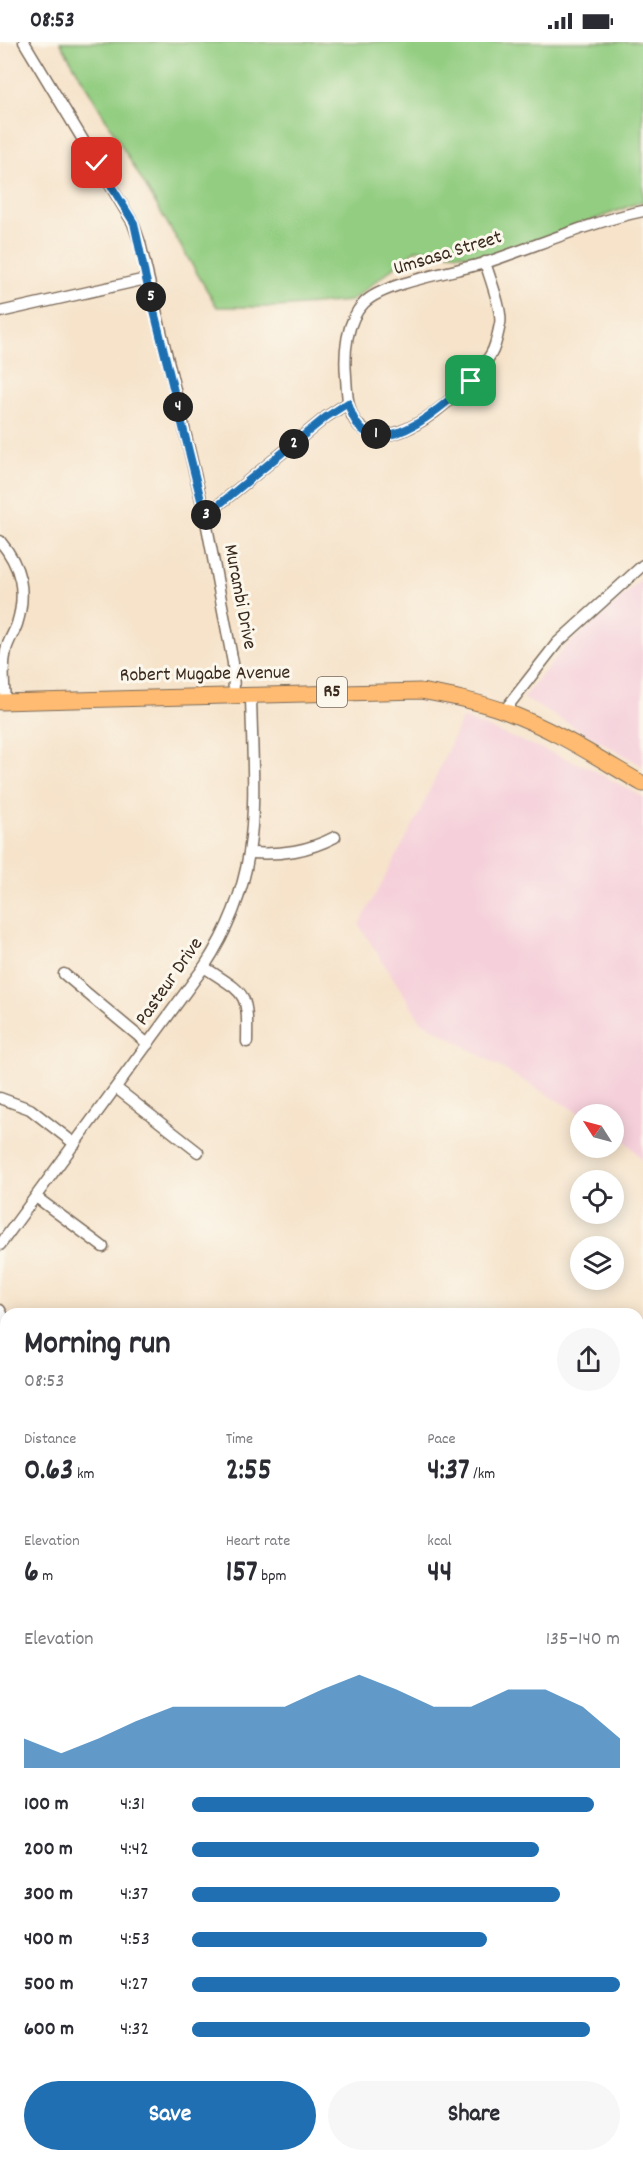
<!DOCTYPE html>
<html lang="en">
<head>
<meta charset="utf-8">
<style>
  body { margin:0; font-family:Dekko,sans-serif; background:#f7f7f7; color:#2b2b33; height:100vh; display:flex; flex-direction:column; font-size:22px; white-space:nowrap }
  * { box-sizing:border-box; margin:0 }
  p { font-size:20px; color:#7c7c81 }
  .icon { flex:none; width:33px; height:33px; fill:none; stroke:currentColor; stroke-width:2; stroke-linecap:round; stroke-linejoin:round }
  .map { position:relative; flex:1; overflow:hidden }
  .drawer { position:absolute; left:0px; top:1266px; width:644px; height:854px; display:flex; flex-direction:column; background:#fff; border-radius:18px 18px 0 0; box-shadow:0 3px 15px #0003 }
  .drawer>* { flex:none }
  .needle { width:39px; rotate:306deg }
  .buttons { position:absolute; left:570px; top:1062px; display:grid; gap:12px }
  .buttons a { display:grid; place-items:center; width:54px; height:54px; border-radius:50%; background:#fff; box-shadow:0 3px 15px #0003; font-size:30px }
  .pin { position:absolute; display:grid; place-items:center; width:51px; height:51px; color:#fff; margin:-26px; border-radius:12px; box-shadow:0 3px 9px #0006 }
  .km { position:absolute; width:30px; height:30px; margin:-15px; border-radius:50%; background:#222; color:#fff; font-size:16px; line-height:30px; text-align:center }
  .round { display:grid; place-items:center; flex:none; width:63px; height:63px; border-radius:32px; background:#f7f7f7 }
  .head { display:flex; align-items:center; justify-content:space-between; height:102px; padding:0 24px }
  h1 { font-size:33px; font-weight:800; line-height:45px }
  .stats { display:grid; grid-template-columns:repeat(3,1fr); gap:9px; height:102px; padding:6px 24px }
  .stats div { display:grid; align-content:center }
  .stats b { font-size:30px; font-weight:800 }
  .stats small { font-size:16px; font-weight:400 }
  .stats p { font-size:16px }
  .chart { height:168px; padding:12px 24px }
  .chart p { display:flex; justify-content:space-between }
  .chart svg { width:100%; height:108px; margin-top:6px; fill:#1f6fb2; opacity:.7 }
  .button { display:flex; gap:12px; margin-top:auto; padding:12px 24px }
  .button a { flex:1; height:69px; border-radius:36px; background:#1f6fb2; color:#fff; font-size:24px; font-weight:800; line-height:69px; text-align:center }
  .button a+a { background:#f7f7f7; color:#2b2b33 }
  ul { padding:0 24px; list-style:none; font-size:20px }
  li { display:grid; grid-template-columns:96px 72px 1fr; align-items:center; height:45px }
  li i { height:15px; border-radius:8px; background:#1f6fb2 }
  .status { display:flex; justify-content:space-between; align-items:center; height:42px; padding:0 30px; background:#fff; direction:ltr }
  .status svg { height:16px; fill:currentColor }
  .map>svg:first-child { display:block }
  .built { fill:#f5cfda }
  .green { fill:#93cd81; stroke:#677c50; stroke-width:1.5 }
  .lines { fill:none; stroke-linecap:round; stroke-linejoin:round }
  .minor-casing { stroke:#7c6b5a; stroke-width:13 }
  .highway-casing { stroke:#7c6b5a; stroke-width:17 }
  .minor { stroke:#fff; stroke-width:10 }
  .highway { stroke:#ffbb71; stroke-width:15 }
  .route-casing { stroke:#fff; stroke-width:12 }
  .route { stroke:#1f6fb2; stroke-width:8 }
  .labels { text-anchor:middle; dominant-baseline:central; stroke-width:6; stroke-linejoin:round; paint-order:stroke }
  .shield { fill:#fbf7ec; stroke:#75685c; stroke-width:1.5 }
  .shield-label { font-size:18px; font-weight:bold; fill:#3b2a1e }
  .street-label { font-size:20px; fill:#3b2a1e; stroke:#fbf7ec }
</style>
</head>
<body>
<div class="status"><b>08:53</b><svg viewBox="0 0 49 12"><path d="M0 12V9h3v3zM5 12V6h3v6zM10 12V3h3v9zM15 12V0h3v12zM26 1h20v11H26zM47 4h2v5h-2z"/></svg></div>
<div class="map">
<svg width="643" height="2119" viewBox="0 0 643 2119">
  <rect width="100%" height="100%" fill="#fbf7ec"/>
  <filter id="ink" filterUnits="userSpaceOnUse"><feTurbulence type="fractalNoise" baseFrequency=".0167" numOctaves="2"/><feDisplacementMap in="SourceGraphic" scale="12" xChannelSelector="R" yChannelSelector="G"/><feConvolveMatrix kernelMatrix="1 2 1 2 8 2 1 2 1" color-interpolation-filters="sRGB"/></filter>
  <filter id="wash" filterUnits="userSpaceOnUse"><feTurbulence type="fractalNoise" baseFrequency=".008" numOctaves="4" result="noise"/><feDisplacementMap in="SourceGraphic" scale="24" xChannelSelector="R" yChannelSelector="G"/><feGaussianBlur stdDeviation="1.35" result="paint"/><feColorMatrix in="noise" values="0 0 0 0 0 0 0 0 0 0 0 0 0 0 0 0 0 1.4 0 .05"/><feComposite in="paint" operator="in"/></filter>
  <g filter="url(#wash)">
    <rect width="100%" height="100%" fill="#f6e3ca"/>
    <g class="built">
      <path d="M 643,536 L 643,724 L 523,656 L 563,607 Z"/>
      <path d="M 462,676 L 585,724 L 643,755 L 643,1119 L 625,1098 L 614,1091 L 614,1072 L 581,1072 L 421,979 L 359,883 L 419,772 Z"/>
      <path d="M 0,1518 L 6,1542 L 6,1923 L 0,1923 Z"/>
    </g>
    <path class="green" d="M 60,0 L 643,0 L 643,159 L 495,216 L 417,207 L 351,259 L 278,265 L 217,265 Z"/>
  </g>
  <g filter="url(#ink)">
    <g class="lines">
      <g class="minor-casing">
        <g id="minor">
          <path d="M 24,0 L 133,181 L 140,201 L 205,474 L 233,621 L 234,653"/>
          <path d="M 485,220 C 489,234 503,269 500,282 C 498,291 496,304 491,312 C 474,341 400,413 364,388 C 347,377 347,352 346,334 C 344,311 346,279 364,261 C 384,240 459,229 488,220 C 539,203 590,180 643,169"/>
          <path d="M 0,270 L 146,237"/>
          <path d="M 205,474 L 326,375 L 348,361"/>
          <path d="M 0,499 C 21,524 27,550 17,582 C 14,591 8,599 6,608 C 2,625 4,642 5,659"/>
          <path d="M 504,669 L 557,601 L 643,523"/>
          <path d="M 251,811 C 282,813 308,809 335,795"/>
          <path d="M 204,925 C 246,953 248,948 247,1000"/>
          <path d="M 64,932 L 148,1002"/>
          <path d="M 116,1046 L 198,1110"/>
          <path d="M 0,1056 L 30,1067 L 75,1102"/>
          <path d="M 36,1155 L 103,1205"/>
          <path d="M 0,1203 L 204,925 C 265,832 253,759 251,654"/>
          <path d="M 0,1268 C 6,1278 6,1288 0,1297"/>
          <path d="M 638,1688 L 643,1679"/>
          <path d="M 638,1720 L 643,1723"/>
          <path d="M 0,1931 L 6,1931"/>
          <path d="M 638,2075 L 643,2059"/>
          <path d="M 155,2114 L 160,2119"/>
          <path d="M 613,2114 L 619,2119"/>
          <path d="M 136,2119 L 140,2114"/>
          <path d="M 286,2119 L 293,2114"/>
          <path d="M 371,2119 L 375,2114"/>
          <path d="M 497,2119 L 502,2114"/>
        </g>
      </g>
      <g class="highway-casing">
        <path id="highway" d="M 0,660 L 420,649 C 448,654 477,659 504,669 C 554,687 598,716 643,742"/>
      </g>
      <use href="#minor" class="minor"/>
      <use href="#highway" class="highway"/>
    </g>
  </g>
  <g class="lines" filter="url(#ink)">
    <g class="route-casing">
      <path id="route" d="M 97,121 L 134,181 L 146,237 L 205,474 L 326,375 L 348,361 C 351,370 355,383 364,389 C 397,409 449,358 471,339"/>
    </g>
    <use href="#route" class="route"/>
  </g>
  <g class="labels">
    <rect class="shield" x="317" y="635" width="30" height="30" rx="4.5"/>
    <g class="shield-label">
      <text x="332" y="650">R5</text>
    </g>
    <g class="street-label">
      <text transform="translate(448 212) rotate(-17)">Umsasa Street</text>
      <text transform="translate(239 555) rotate(79)">Murambi Drive</text>
      <text transform="translate(205 633) rotate(-1)">Robert Mugabe Avenue</text>
      <text transform="translate(170 940) rotate(-55)">Pasteur Drive</text>
    </g>
  </g>
</svg>
<div class="buttons">
<a><svg class="needle" viewBox="-14 -14 28 28"><path d="M0-13l5 13h-10z" fill="#e53935"/><path d="M0 13l5-13h-10z" fill="#7c7c81"/></svg></a>
<a><svg class="icon" aria-label="locate" viewBox="0 0 24 24"><circle cx="12" cy="12" r="6"/><path d="M12 2v4M12 18v4M2 12h4M18 12h4"/></svg></a>
<a><svg class="icon" aria-label="layers" viewBox="0 0 24 24"><path d="M12 4l9 5-9 5-9-5zM3 14l9 5 9-5"/></svg></a>
</div>
<div class="pin" style="left:471px;top:339px;background:#1e9e55"><svg class="icon" aria-label="arrive" viewBox="0 0 24 24"><path d="M6 21V4h12l-3 4 3 4H6"/></svg></div>
<div class="pin" style="left:97px;top:121px;background:#d93025"><svg class="icon" aria-label="check" viewBox="0 0 24 24"><path d="M5 12l5 5 9-10"/></svg></div>
<b class="km" style="left:376px;top:392px">1</b>
<b class="km" style="left:294px;top:402px">2</b>
<b class="km" style="left:206px;top:473px">3</b>
<b class="km" style="left:178px;top:365px">4</b>
<b class="km" style="left:151px;top:255px">5</b>
<section class="drawer">
<div class="head"><div><h1>Morning run</h1><p>08:53</p></div><a class="round"><svg class="icon" aria-label="share" viewBox="0 0 24 24"><path d="M12 15V3M7 8l5-5 5 5M5 13v7h14v-7"/></svg></a></div>
<div class="stats">
<div><p>Distance</p><b>0.63<small> km</small></b></div>
<div><p>Time</p><b>2:55</b></div>
<div><p>Pace</p><b>4:37<small> /km</small></b></div>
</div>
<div class="stats">
<div><p>Elevation</p><b>6<small> m</small></b></div>
<div><p>Heart rate</p><b>157<small> bpm</small></b></div>
<div><p>kcal</p><b>44</b></div>
</div>
<div class="chart"><p><span>Elevation</span>135–140 m</p>
<svg viewBox="0 0 160 44" preserveAspectRatio="none"><path d="M0 44V32L10 38L20 32L30 25L40 19L50 19L60 19L70 19L80 12L90 6L100 12L110 19L120 19L130 12L140 12L150 19L160 32V44z"/></svg>
</div>
<ul>
<li><b>100 m</b>4:31<i style="width:94%"></i></li>
<li><b>200 m</b>4:42<i style="width:81%"></i></li>
<li><b>300 m</b>4:37<i style="width:86%"></i></li>
<li><b>400 m</b>4:53<i style="width:69%"></i></li>
<li><b>500 m</b>4:27<i style="width:100%"></i></li>
<li><b>600 m</b>4:32<i style="width:93%"></i></li>
</ul>
<div class="button"><a>Save</a><a>Share</a></div>
</section>
</div>
</body>
</html>
